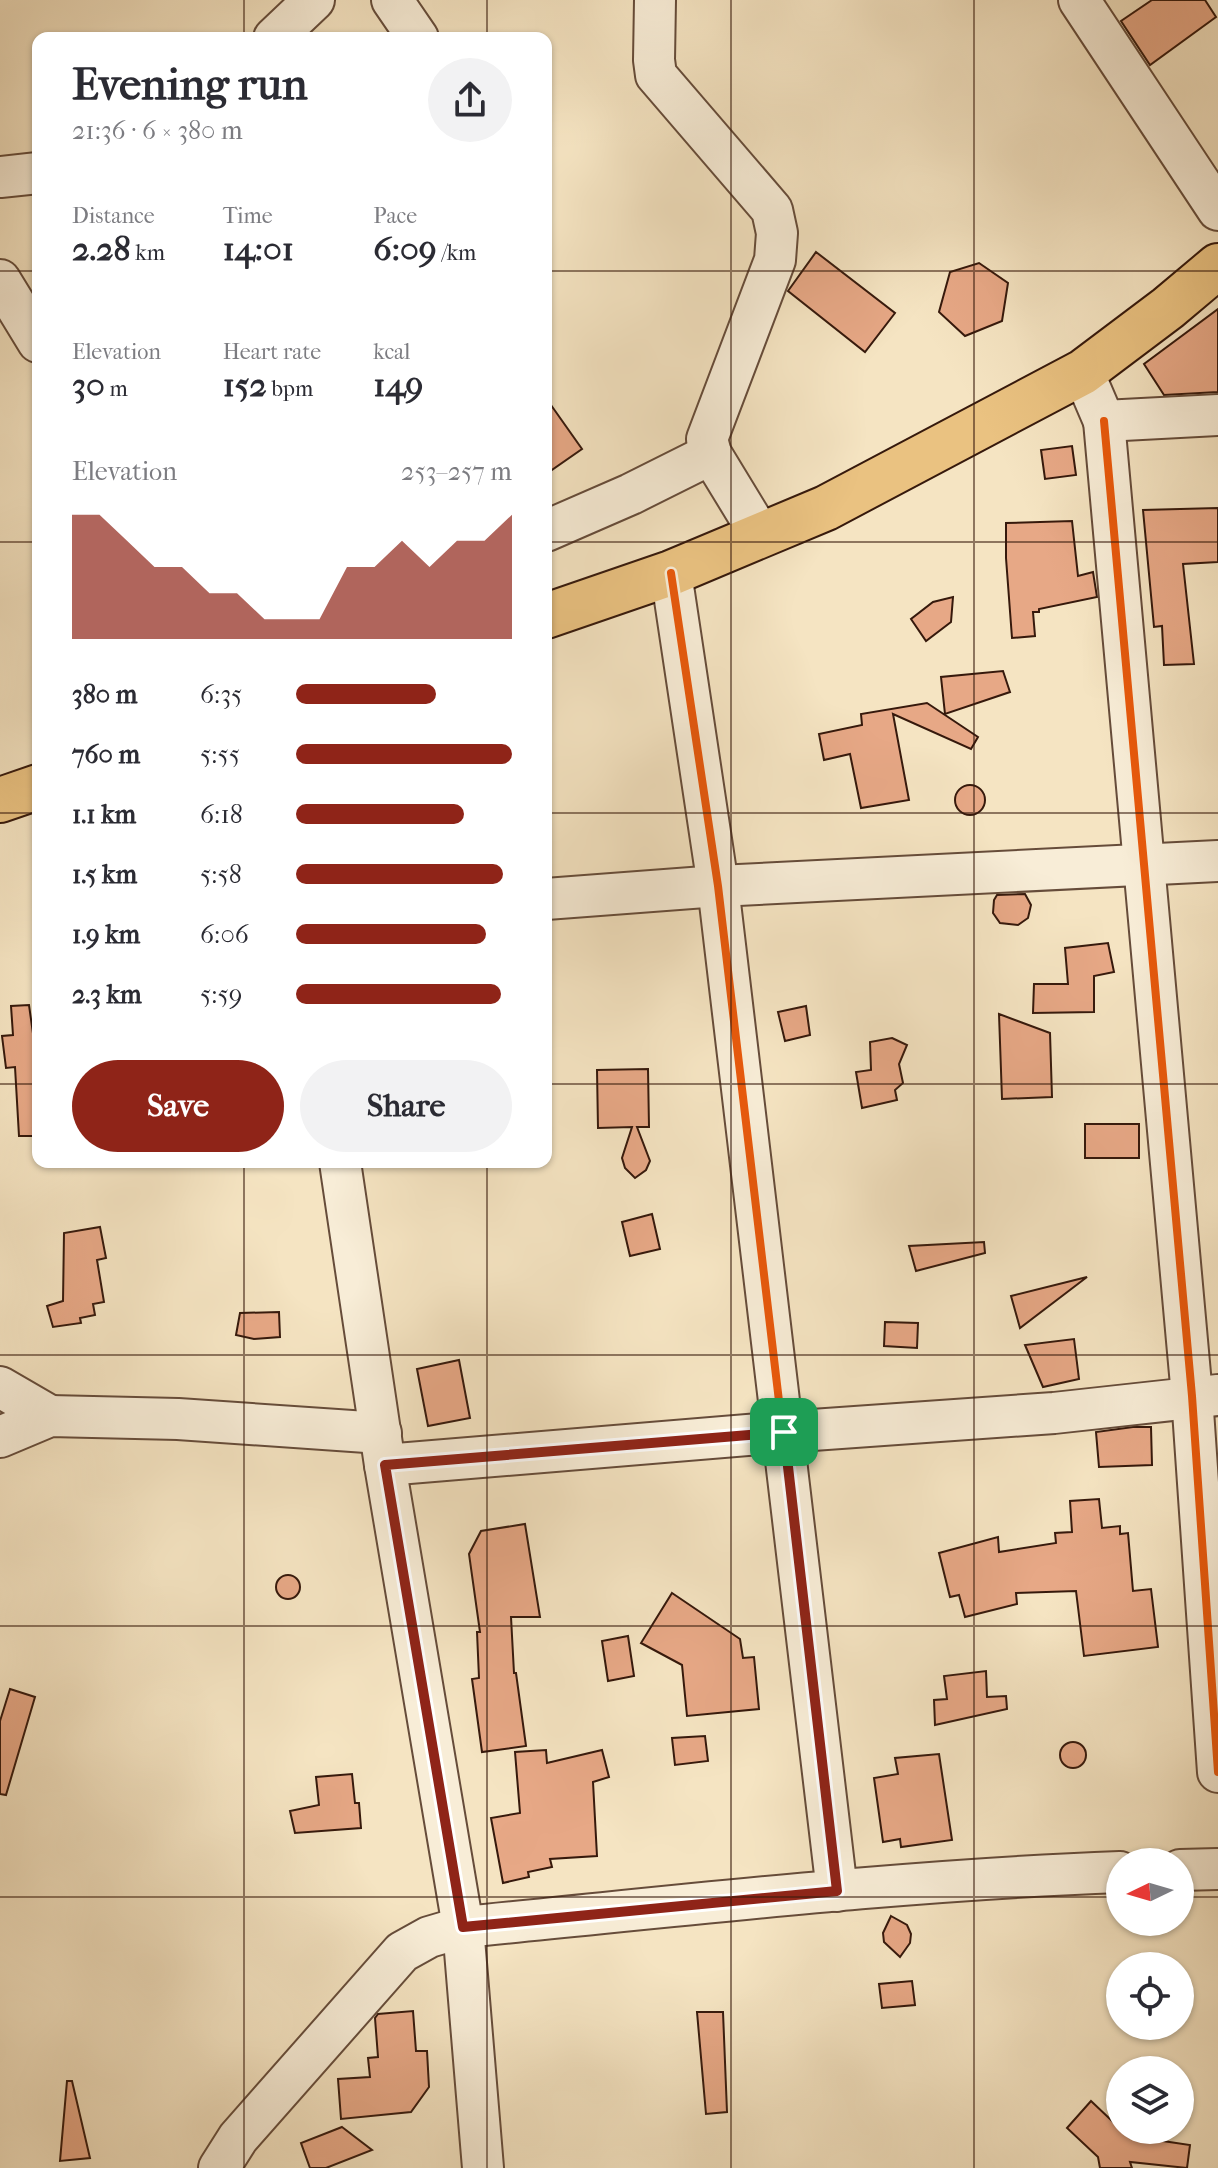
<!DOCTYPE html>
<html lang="en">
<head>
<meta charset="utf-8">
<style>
  body { margin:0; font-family:"IM FELL French Canon",serif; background:#f2f2f3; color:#2b2b33; height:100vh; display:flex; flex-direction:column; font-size:30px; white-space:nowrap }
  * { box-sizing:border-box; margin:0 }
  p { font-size:26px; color:#7c7c81 }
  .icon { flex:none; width:44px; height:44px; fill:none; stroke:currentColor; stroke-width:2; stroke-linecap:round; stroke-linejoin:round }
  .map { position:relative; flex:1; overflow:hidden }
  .drawer { position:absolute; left:32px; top:32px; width:520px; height:1136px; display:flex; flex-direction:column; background:#fff; border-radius:16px; box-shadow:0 2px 6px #0004 }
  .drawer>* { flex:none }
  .needle { width:52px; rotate:265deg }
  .controls { position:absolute; left:1106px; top:1848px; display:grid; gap:16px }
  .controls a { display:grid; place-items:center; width:88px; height:88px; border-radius:50%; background:#fff; box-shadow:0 2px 6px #0004; font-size:40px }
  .pin { position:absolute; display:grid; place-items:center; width:68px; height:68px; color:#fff; margin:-34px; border-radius:16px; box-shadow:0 4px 12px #0006 }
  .round { display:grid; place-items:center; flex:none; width:84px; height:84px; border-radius:42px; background:#f2f2f3 }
  .headline { display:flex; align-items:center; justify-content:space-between; height:136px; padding:0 40px }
  h1 { font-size:44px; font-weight:700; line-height:60px }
  .stats { display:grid; grid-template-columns:repeat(3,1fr); gap:12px; height:136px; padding:8px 40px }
  .stats div { display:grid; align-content:center }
  .stats b { font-size:34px; font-weight:700 }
  .stats small { font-size:22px; font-weight:400 }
  .stats p { font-size:22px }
  .chart { height:224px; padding:16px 40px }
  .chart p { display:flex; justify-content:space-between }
  .chart svg { width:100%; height:144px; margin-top:8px; fill:#8f2418; opacity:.7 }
  .primary-button { display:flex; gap:16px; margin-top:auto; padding:16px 40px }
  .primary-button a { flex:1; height:92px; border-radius:48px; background:#8f2418; color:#fff; font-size:32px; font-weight:700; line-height:92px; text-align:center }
  .primary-button a+a { background:#f2f2f3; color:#2b2b33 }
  ul { padding:0 40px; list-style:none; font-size:26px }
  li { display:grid; grid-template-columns:128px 96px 1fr; align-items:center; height:60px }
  li i { height:20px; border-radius:10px; background:#8f2418 }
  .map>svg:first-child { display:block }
  .building { fill:#e7a886; stroke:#36190c; stroke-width:2 }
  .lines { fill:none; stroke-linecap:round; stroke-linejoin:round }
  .minor-casing { stroke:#664c3a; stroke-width:44 }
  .major-casing { stroke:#36190c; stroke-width:48 }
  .minor { stroke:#f8edd7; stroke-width:40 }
  .major { stroke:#eac281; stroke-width:44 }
  .cycleway-casing { stroke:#f8edd7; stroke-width:13 }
  .cycleway { stroke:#e8590c; stroke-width:8 }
  .route-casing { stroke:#fff; stroke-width:16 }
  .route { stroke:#8f2418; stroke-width:10 }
  .grid { fill:none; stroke:#36190c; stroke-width:2; stroke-opacity:0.55 }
</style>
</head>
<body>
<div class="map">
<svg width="1218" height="2168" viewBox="0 0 1218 2168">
  <rect width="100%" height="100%" fill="#f5e4c2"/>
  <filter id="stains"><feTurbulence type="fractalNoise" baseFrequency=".0025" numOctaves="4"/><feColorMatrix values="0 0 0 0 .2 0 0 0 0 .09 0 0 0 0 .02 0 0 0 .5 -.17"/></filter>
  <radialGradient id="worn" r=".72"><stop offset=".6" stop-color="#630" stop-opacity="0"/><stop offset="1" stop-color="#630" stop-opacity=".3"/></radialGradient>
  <g class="building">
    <path d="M 1152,0 L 1205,0 L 1216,17 L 1150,65 L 1121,21 Z"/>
    <path d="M 816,252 L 895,313 L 865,352 L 788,291 Z"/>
    <path d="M 979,263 L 1008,283 L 1002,321 L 965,336 L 939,312 L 950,272 Z"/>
    <path d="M 1218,309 L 1218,392 L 1164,395 L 1144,364 Z"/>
    <path d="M 546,398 L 582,449 L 546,474 Z"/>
    <path d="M 1072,446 L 1076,475 L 1045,479 L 1041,450 Z"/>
    <path d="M 1218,508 L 1218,562 L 1183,564 L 1194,664 L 1164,665 L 1162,626 L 1154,627 L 1143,510 Z"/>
    <path d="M 1072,521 L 1078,576 L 1093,572 L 1097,597 L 1039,609 L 1039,612 L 1033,612 L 1035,636 L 1012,638 L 1006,558 L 1006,523 Z"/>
    <path d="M 953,597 L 951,622 L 926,641 L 911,619 L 933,602 Z"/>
    <path d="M 1003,671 L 1010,692 L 945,714 L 941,677 Z"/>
    <path d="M 927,703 L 978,737 L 971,749 L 893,714 L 909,800 L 861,808 L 850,754 L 824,760 L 819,734 L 862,725 L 861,714 Z"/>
    <circle cx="970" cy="800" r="15"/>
    <path d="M 1025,894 L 1031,905 L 1028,918 L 1018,925 L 1000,923 L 993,913 L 994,900 L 997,895 Z"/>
    <path d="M 1108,943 L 1114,972 L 1094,976 L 1094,1012 L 1033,1013 L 1034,984 L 1068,984 L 1065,948 Z"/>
    <path d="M 29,1005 L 38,1069 L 38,1136 L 19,1136 L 15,1067 L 6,1068 L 2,1036 L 13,1035 L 11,1006 Z"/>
    <path d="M 806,1006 L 810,1035 L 785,1041 L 778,1012 Z"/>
    <path d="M 999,1014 L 1050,1033 L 1052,1097 L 1002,1099 Z"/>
    <path d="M 892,1038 L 907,1045 L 899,1064 L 903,1083 L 895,1090 L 897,1100 L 862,1108 L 856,1072 L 871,1070 L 870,1042 Z"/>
    <path d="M 648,1069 L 649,1127 L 637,1127 L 650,1161 L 646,1170 L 635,1178 L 625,1168 L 622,1158 L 632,1127 L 598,1128 L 597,1070 Z"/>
    <rect x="1085" y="1124" width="54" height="34"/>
    <path d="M 652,1214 L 660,1249 L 630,1256 L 622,1222 Z"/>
    <path d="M 100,1227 L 106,1258 L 97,1260 L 104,1302 L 93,1304 L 95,1315 L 80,1318 L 81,1323 L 53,1327 L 47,1306 L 63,1301 L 64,1233 Z"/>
    <path d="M 984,1242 L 985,1253 L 916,1271 L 909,1246 Z"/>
    <path d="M 1087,1277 L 1020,1328 L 1011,1296 Z"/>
    <path d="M 279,1312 L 280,1337 L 254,1339 L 236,1335 L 240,1313 Z"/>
    <path d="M 885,1322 L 918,1323 L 917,1348 L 884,1346 Z"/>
    <path d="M 1074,1339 L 1079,1379 L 1043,1387 L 1025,1345 Z"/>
    <path d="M 459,1360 L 470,1418 L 428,1426 L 417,1369 Z"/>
    <path d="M 1133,1427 L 1151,1427 L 1152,1465 L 1099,1467 L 1096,1432 Z"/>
    <path d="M 1099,1499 L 1102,1528 L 1120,1526 L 1120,1534 L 1128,1533 L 1133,1591 L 1151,1589 L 1158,1647 L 1084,1656 L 1076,1591 L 1016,1593 L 1017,1604 L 965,1617 L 959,1595 L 950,1597 L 939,1553 L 998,1537 L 999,1552 L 1056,1543 L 1055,1533 L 1072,1532 L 1070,1501 Z"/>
    <path d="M 525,1524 L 540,1617 L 511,1617 L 514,1673 L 516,1673 L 526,1746 L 482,1752 L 472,1679 L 479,1678 L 477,1632 L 480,1632 L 469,1554 L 481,1531 Z"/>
    <circle cx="288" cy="1587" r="12"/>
    <path d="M 672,1593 L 740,1639 L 743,1658 L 754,1657 L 759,1709 L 687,1716 L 682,1665 L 641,1643 Z"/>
    <path d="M 628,1636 L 634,1676 L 608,1681 L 602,1641 Z"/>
    <path d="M 986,1671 L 987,1697 L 1006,1696 L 1007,1709 L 935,1725 L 934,1700 L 947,1699 L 944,1676 Z"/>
    <path d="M 10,1689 L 35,1697 L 6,1795 L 0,1794 L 0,1721 Z"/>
    <path d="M 705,1736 L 708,1761 L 675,1765 L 672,1738 Z"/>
    <circle cx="1073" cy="1755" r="13"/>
    <path d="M 546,1750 L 547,1763 L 602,1750 L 609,1777 L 593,1782 L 597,1856 L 550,1859 L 552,1867 L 528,1872 L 529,1877 L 503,1883 L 491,1818 L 520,1813 L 515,1752 Z"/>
    <path d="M 939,1754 L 952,1840 L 901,1847 L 900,1839 L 883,1842 L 874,1778 L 898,1774 L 895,1758 Z"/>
    <path d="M 352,1774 L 355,1803 L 359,1803 L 361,1828 L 295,1833 L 290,1811 L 319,1805 L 316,1777 Z"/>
    <path d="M 891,1916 L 907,1925 L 911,1934 L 910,1943 L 900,1957 L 884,1942 L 883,1933 Z"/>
    <path d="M 912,1981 L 915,2005 L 882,2008 L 879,1984 Z"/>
    <path d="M 413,2011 L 416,2051 L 427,2051 L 429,2087 L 411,2112 L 341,2119 L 338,2079 L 370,2077 L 368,2058 L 378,2057 L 375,2018 L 378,2014 Z"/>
    <path d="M 697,2012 L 723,2012 L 727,2112 L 706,2114 Z"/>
    <path d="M 67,2081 L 72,2081 L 90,2158 L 60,2161 Z"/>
    <path d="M 1091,2101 L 1130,2138 L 1141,2130 L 1155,2130 L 1163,2141 L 1190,2145 L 1187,2168 L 1130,2162 L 1132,2168 L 1100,2168 L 1098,2157 L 1067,2128 Z"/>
    <path d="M 342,2127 L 372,2150 L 326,2168 L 310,2168 L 301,2143 Z"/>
  </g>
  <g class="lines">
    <g class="minor-casing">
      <g id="minor">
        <path d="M 392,0 L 418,38"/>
        <path d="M 655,0 L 654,60 L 656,75 L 772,210 L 777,233 L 775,260 L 707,439 L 711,454 L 761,536"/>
        <path d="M 1079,0 L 1218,210"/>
        <path d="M 274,38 L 314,0"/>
        <path d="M 0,177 L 38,173"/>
        <path d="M 0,280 L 38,342"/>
        <path d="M 1083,372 L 1104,421 L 1218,415"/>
        <path d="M 1104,421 L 1192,1396 L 1218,1772"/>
        <path d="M 546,531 L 631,494 L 711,454"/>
        <path d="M 671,573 L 718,886 L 837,1891"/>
        <path d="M 546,899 L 718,886 L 1218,861"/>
        <path d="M 340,1162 L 385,1465 L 463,1927 L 483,2168"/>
        <path d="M 0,1387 L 50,1416"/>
        <path d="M 0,1437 L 50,1416 L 178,1419 L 381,1433"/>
        <path d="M 385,1465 L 784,1432 L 1054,1413 L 1218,1395"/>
        <path d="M 1180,1870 L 1218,1869"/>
        <path d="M 219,2168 L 238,2138 L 402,1952 L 429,1937 L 463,1927 C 681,1906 900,1880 1120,1872"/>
      </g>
    </g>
    <g class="major-casing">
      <g id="major">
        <path d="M 546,616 L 671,573 L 826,508 L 1083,372 L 1168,308 L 1218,266"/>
        <path d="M 0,800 L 38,787"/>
      </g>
    </g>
    <use href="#minor" class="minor"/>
    <use href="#major" class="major"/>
    <g class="cycleway-casing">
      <g id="cycleway">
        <path d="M 1104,421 L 1192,1396 L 1218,1772"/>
        <path d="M 671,573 L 718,886 L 837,1891"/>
      </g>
    </g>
    <use href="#cycleway" class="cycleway"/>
  </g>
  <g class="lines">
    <g class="route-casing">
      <path id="route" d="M 784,1432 L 837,1891 L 463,1927 L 385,1465 Z"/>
    </g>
    <use href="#route" class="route"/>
  </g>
  <path class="grid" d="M 244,0 L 244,38M 487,0 L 487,38M 731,0 L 731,2168M 974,0 L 974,2168M 0,271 L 38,271M 546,271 L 1218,271M 0,542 L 38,542M 546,542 L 1218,542M 0,813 L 38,813M 546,813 L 1218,813M 0,1084 L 38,1084M 546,1084 L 1218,1084M 244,1162 L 244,2168M 487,1162 L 487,2168M 0,1355 L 1218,1355M 0,1626 L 1218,1626M 0,1897 L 1120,1897M 1180,1897 L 1218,1897"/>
  <rect width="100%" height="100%" filter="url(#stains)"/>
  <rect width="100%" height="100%" fill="url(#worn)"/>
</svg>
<div class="controls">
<a><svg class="needle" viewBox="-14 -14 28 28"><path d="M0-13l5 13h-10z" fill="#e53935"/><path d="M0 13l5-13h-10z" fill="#7c7c81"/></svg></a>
<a><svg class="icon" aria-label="locate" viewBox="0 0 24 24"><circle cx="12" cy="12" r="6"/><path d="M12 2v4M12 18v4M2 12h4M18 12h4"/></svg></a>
<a><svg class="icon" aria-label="layers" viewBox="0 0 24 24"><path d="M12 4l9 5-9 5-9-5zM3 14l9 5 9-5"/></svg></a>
</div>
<div class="pin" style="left:784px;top:1432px;background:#1e9e55"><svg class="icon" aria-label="arrive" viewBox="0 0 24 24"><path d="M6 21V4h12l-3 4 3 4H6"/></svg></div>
<section class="drawer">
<div class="headline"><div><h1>Evening run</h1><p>21:36 · 6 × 380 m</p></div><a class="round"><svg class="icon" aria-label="share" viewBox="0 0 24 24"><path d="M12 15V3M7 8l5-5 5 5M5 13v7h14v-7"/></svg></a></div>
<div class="stats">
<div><p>Distance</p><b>2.28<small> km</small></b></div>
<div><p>Time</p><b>14:01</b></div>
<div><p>Pace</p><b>6:09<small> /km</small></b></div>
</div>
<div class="stats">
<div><p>Elevation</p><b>30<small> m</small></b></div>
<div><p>Heart rate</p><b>152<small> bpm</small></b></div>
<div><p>kcal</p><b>149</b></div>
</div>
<div class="chart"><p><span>Elevation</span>253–257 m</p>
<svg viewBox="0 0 160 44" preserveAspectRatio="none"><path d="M0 44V6L10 6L20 14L30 22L40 22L50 30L60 30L70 38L80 38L90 38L100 22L110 22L120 14L130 22L140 14L150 14L160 6V44z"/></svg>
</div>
<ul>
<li><b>380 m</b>6:35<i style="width:65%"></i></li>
<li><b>760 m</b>5:55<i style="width:100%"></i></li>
<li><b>1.1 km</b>6:18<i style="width:78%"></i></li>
<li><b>1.5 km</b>5:58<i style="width:96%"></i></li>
<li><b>1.9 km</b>6:06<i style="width:88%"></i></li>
<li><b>2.3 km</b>5:59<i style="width:95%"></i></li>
</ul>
<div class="primary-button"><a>Save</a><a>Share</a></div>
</section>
</div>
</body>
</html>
